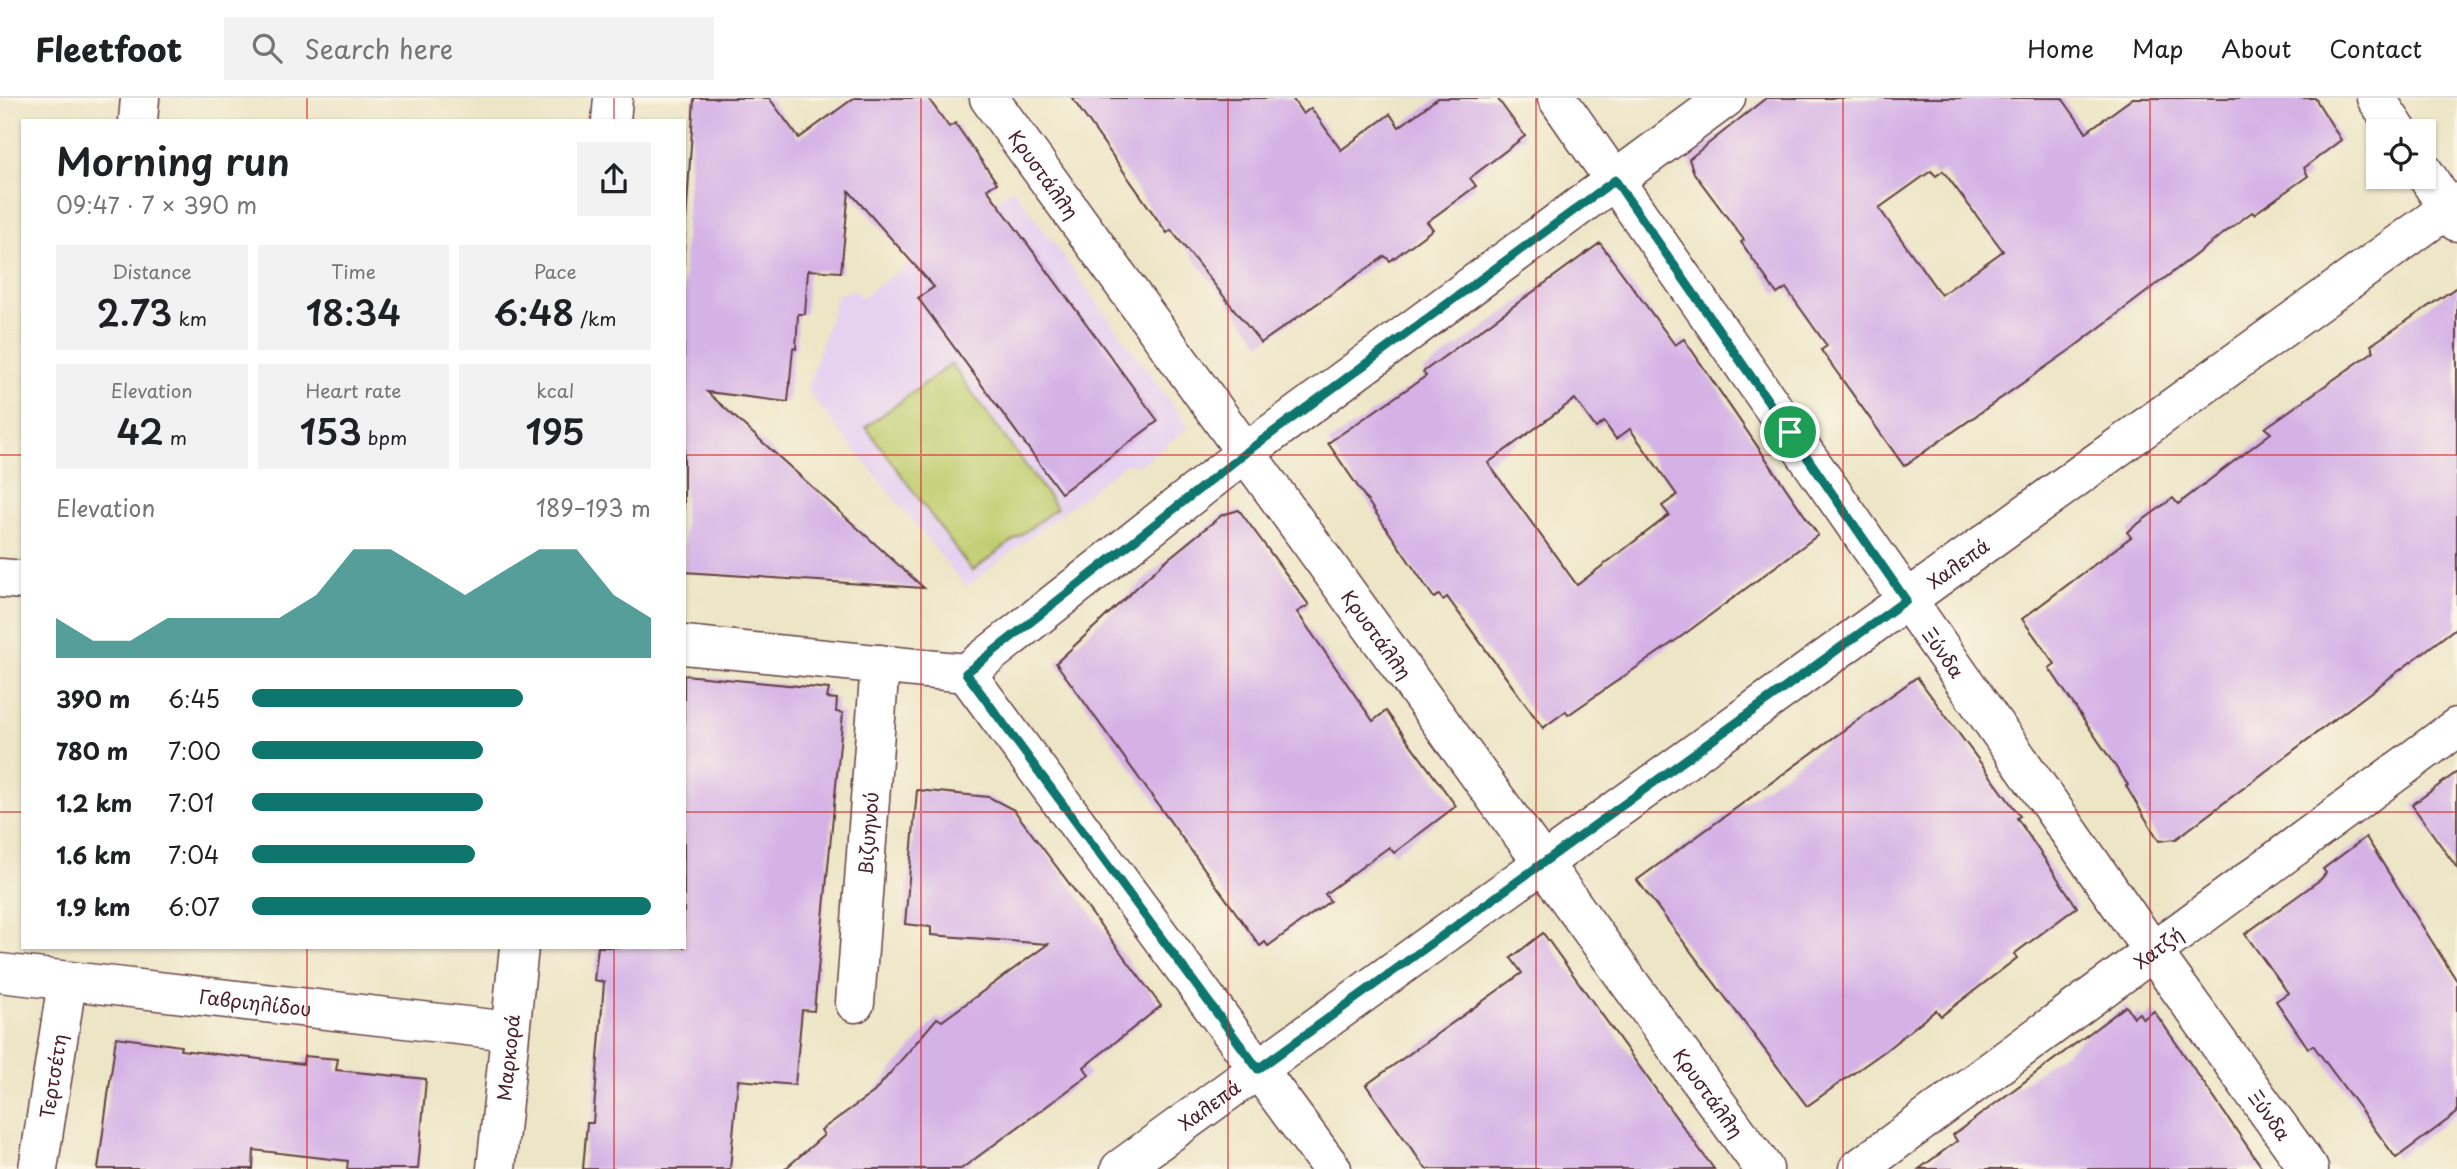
<!DOCTYPE html>
<html lang="en">
<head>
<meta charset="utf-8">
<style>
  body { margin:0; font-family:"Playpen Sans",sans-serif; background:#f2f2f2; color:#202124; height:100vh; display:flex; flex-direction:column; font-size:26px; white-space:nowrap }
  * { box-sizing:border-box; margin:0 }
  p { font-size:23px; color:#757577 }
  .icon { flex:none; width:38px; height:38px; fill:none; stroke:currentColor; stroke-width:2; stroke-linecap:round; stroke-linejoin:round }
  .map { position:relative; flex:1; overflow:hidden }
  .side { position:absolute; left:21px; top:21px; width:665px; height:830px; display:flex; flex-direction:column; background:#fff; border-radius:0px; box-shadow:0 2px 5px #0004 }
  .side>* { flex:none }
  .tools { position:absolute; left:2366px; top:21px; display:grid; gap:14px }
  .tools a { display:grid; place-items:center; width:70px; height:70px; border-radius:0px; background:#fff; box-shadow:0 2px 5px #0004; font-size:35px }
  .pin { position:absolute; display:grid; place-items:center; width:60px; height:60px; color:#fff; margin:-30px; border:4px solid #fff; border-radius:50%; box-shadow:0 2px 7px #0007 }
  .round { display:grid; place-items:center; flex:none; width:74px; height:74px; border-radius:0px; background:#f2f2f2 }
  .head { display:flex; align-items:center; justify-content:space-between; height:119px; padding:0 35px }
  h1 { font-size:38px; font-weight:600; line-height:52px }
  .figures { display:grid; grid-template-columns:repeat(3,1fr); gap:10px; height:119px; padding:7px 35px }
  .figures div { display:grid; align-content:center; border-radius:0px; background:#f2f2f2; text-align:center }
  .figures b { font-size:35px; font-weight:600 }
  .figures small { font-size:19px; font-weight:400 }
  .figures p { font-size:19px }
  .chart { height:196px; padding:14px 35px }
  .chart p { display:flex; justify-content:space-between }
  .chart svg { width:100%; height:126px; margin-top:7px; fill:#0f766e; opacity:.7 }
  ul { padding:0 35px; list-style:none; font-size:23px }
  li { display:grid; grid-template-columns:112px 84px 1fr; align-items:center; height:52px }
  li i { height:18px; border-radius:9px; background:#0f766e }
  header { display:flex; align-items:center; gap:42px; box-sizing:border-box; height:98px; padding:0 35px; background:#fff; border-bottom:2px solid #e0e0e0 }
  header strong { font-size:33px }
  nav { display:flex; gap:38px; margin-inline-start:auto; font-size:24px }
  .search { width:490px; height:63px; background:#f2f2f2; display:flex; align-items:center; gap:18px; box-sizing:border-box; padding:0 24px; border-radius:0px; color:#757577; font-size:26px }
  .map>svg:first-child { display:block }
  .built { fill:#e6d2f0 }
  .green { fill:#c0cd6f; stroke:#85764d; stroke-width:2 }
  .building { fill:#d5b2e6; fill-rule:evenodd }
  .lines { fill:none; stroke-linecap:round; stroke-linejoin:round }
  .minor-casing { stroke:#623d42; stroke-width:41 }
  .minor { stroke:#fff; stroke-width:38 }
  .route-casing { stroke:#fff; stroke-width:14 }
  .route { stroke:#0f766e; stroke-width:9 }
  .grid { fill:none; stroke:#d62828; stroke-width:2; stroke-opacity:0.55 }
  .labels { text-anchor:middle; dominant-baseline:central; stroke-width:5; stroke-linejoin:round; paint-order:stroke }
  .street-label { font-size:19px; fill:#4a1f2b; stroke:#fcf5e5 }
</style>
</head>
<body>
<header>
<strong>Fleetfoot</strong>
<div class="search"><svg class="icon" aria-label="search" viewBox="0 0 24 24"><circle cx="10" cy="10" r="6"/><path d="M15 15l6 6"/></svg>Search here</div>
<nav><a>Home</a><a>Map</a><a>About</a><a>Contact</a></nav>
</header>
<div class="map">
<svg width="2457" height="1071" viewBox="0 0 2457 1071">
  <rect width="100%" height="100%" fill="#fcf5e5"/>
  <filter id="ink" filterUnits="userSpaceOnUse"><feTurbulence type="fractalNoise" baseFrequency=".0143" numOctaves="2"/><feDisplacementMap in="SourceGraphic" scale="14" xChannelSelector="R" yChannelSelector="G"/><feConvolveMatrix kernelMatrix="1 2 1 2 8 2 1 2 1" color-interpolation-filters="sRGB"/></filter>
  <filter id="wash" filterUnits="userSpaceOnUse"><feTurbulence type="fractalNoise" baseFrequency=".00686" numOctaves="4" result="noise"/><feDisplacementMap in="SourceGraphic" scale="28" xChannelSelector="R" yChannelSelector="G"/><feGaussianBlur stdDeviation="1.57" result="paint"/><feColorMatrix in="noise" values="0 0 0 0 0 0 0 0 0 0 0 0 0 0 0 0 0 1.4 0 .05"/><feComposite in="paint" operator="in"/></filter>
  <g filter="url(#wash)">
    <rect width="100%" height="100%" fill="#ece5c6"/>
    <path class="built" d="M 1013,90 L 1189,329 L 1140,367 L 1125,366 L 966,489 L 807,293 L 837,197 L 854,192 L 861,200 Z"/>
    <path class="green" d="M 951,266 L 1057,410 L 972,473 L 866,329 Z"/>
    <g id="blocks">
      <g class="building">
        <path d="M 694,0 L 769,0 L 799,40 L 854,0 L 928,0 L 949,29 L 955,25 L 997,85 L 987,91 L 1158,323 L 1061,395 L 918,200 L 934,189 L 849,93 L 841,174 L 808,172 L 805,216 L 798,216 L 796,251 L 793,250 L 788,304 L 707,294 L 924,490 L 684,474 L 684,155 Z"/>
        <path d="M 1072,0 L 1292,0 L 1303,16 L 1311,10 L 1341,52 L 1390,16 L 1399,29 L 1438,0 L 1497,0 L 1525,38 L 1470,80 L 1476,88 L 1427,124 L 1433,131 L 1390,163 L 1385,158 L 1261,245 L 1171,132 L 1167,135 Z"/>
        <path d="M 1766,0 L 2062,0 L 2086,34 L 2133,0 L 2315,0 L 2341,42 L 2304,70 L 2308,78 L 2254,116 L 2252,114 L 2070,252 L 1904,368 L 1821,252 L 1827,248 L 1786,190 L 1777,196 L 1741,144 L 1744,142 L 1694,75 L 1689,61 ZM 1931,73 L 1936,78 L 1943,73 L 2003,153 L 1941,197 L 1879,110 Z"/>
        <path d="M 1600,145 L 1675,247 L 1684,241 L 1818,437 L 1682,538 L 1568,617 L 1566,613 L 1543,630 L 1447,499 L 1443,502 L 1439,497 L 1434,500 L 1328,345 L 1426,278 L 1423,274 ZM 1575,301 L 1596,330 L 1604,324 L 1616,341 L 1630,331 L 1677,397 L 1662,408 L 1669,417 L 1577,487 L 1488,365 Z"/>
        <path d="M 2457,189 L 2457,529 L 2176,741 L 2159,743 L 2126,688 L 2128,687 L 2049,570 L 2055,566 L 2022,521 L 2131,439 L 2127,434 L 2173,400 L 2178,406 L 2271,335 L 2265,330 L 2374,253 L 2371,247 Z"/>
        <path d="M 1239,412 L 1309,507 L 1297,514 L 1373,623 L 1386,613 L 1456,708 L 1394,755 L 1389,749 L 1325,796 L 1330,803 L 1268,848 L 1265,844 L 1260,848 L 1056,565 L 1164,464 L 1222,417 Z"/>
        <path d="M 684,577 L 829,591 L 827,600 L 837,601 L 836,614 L 843,615 L 814,913 L 802,912 L 795,987 L 738,982 L 730,1071 L 583,1071 L 587,1025 L 593,1025 L 604,884 L 594,882 L 598,849 L 684,849 Z"/>
        <path d="M 1917,579 L 2020,718 L 2017,720 L 2077,809 L 2014,856 L 2017,860 L 1941,918 L 1936,912 L 1885,953 L 1807,1008 L 1637,782 Z"/>
        <path d="M 2457,674 L 2457,770 L 2412,707 Z"/>
        <path d="M 917,692 L 989,699 L 1014,712 L 1161,908 L 1084,969 L 1089,977 L 961,1071 L 785,1071 L 824,1037 L 821,1032 L 874,994 L 937,920 L 942,923 L 1048,846 L 931,837 L 931,829 L 905,826 Z"/>
        <path d="M 2366,739 L 2457,883 L 2457,1015 L 2396,1060 L 2313,947 L 2308,950 L 2276,903 L 2288,895 L 2245,836 L 2321,781 L 2326,775 L 2323,771 Z"/>
        <path d="M 1543,835 L 1670,1011 L 1714,1071 L 1426,1071 L 1366,987 L 1522,875 L 1511,860 Z"/>
        <path d="M 2126,908 L 2134,919 L 2139,915 L 2143,921 L 2154,913 L 2263,1071 L 1919,1071 L 1957,1043 L 1953,1037 Z"/>
        <path d="M 116,939 L 181,948 L 180,952 L 303,966 L 304,958 L 338,961 L 336,972 L 426,981 L 418,1071 L 347,1071 L 348,1063 L 254,1052 L 253,1071 L 98,1071 Z"/>
      </g>
    </g>
  </g>
  <g filter="url(#ink)">
    <use href="#blocks" fill-opacity="0" stroke="#623d42" stroke-width="2"/>
    <g class="lines">
      <g class="minor-casing">
        <g id="minor">
          <path id="s1" d="M 989,0 L 1764,1071"/>
          <path id="s2" d="M 1557,0 L 2153,854 L 2309,1071"/>
          <path d="M 2376,0 L 2398,33"/>
          <path d="M 138,23 L 140,0"/>
          <path d="M 611,23 L 613,0"/>
          <path d="M 2424,74 L 2457,124"/>
          <path d="M 0,480 L 23,482"/>
          <path d="M 684,547 L 966,575"/>
          <path d="M 966,575 L 1245,355 L 1726,0"/>
          <path d="M 966,575 L 1332,1071"/>
          <path id="s3" d="M 0,875 L 510,933"/>
          <path id="s4" d="M 855,905 L 880,566"/>
          <path id="s5" d="M 38,1071 L 67,884"/>
          <path id="s6" d="M 496,1071 L 519,849"/>
          <path id="s7" d="M 1120,1071 L 2457,104"/>
          <path id="s8" d="M 1858,1071 L 2457,629"/>
        </g>
      </g>
      <use href="#minor" class="minor"/>
    </g>
  </g>
  <g class="lines" filter="url(#ink)">
    <g class="route-casing">
      <path id="route" d="M 1615,82 L 1906,502 L 1258,971 L 966,575 L 1245,355 Z"/>
    </g>
    <use href="#route" class="route"/>
  </g>
  <path class="grid" d="M 307,0 L 307,23M 614,0 L 614,23M 921,0 L 921,1071M 1228,0 L 1228,1071M 1536,0 L 1536,1071M 1843,0 L 1843,1071M 2150,0 L 2150,1071M 0,357 L 23,357M 684,357 L 2457,357M 0,714 L 23,714M 684,714 L 2457,714M 307,849 L 307,1071M 614,849 L 614,1071"/>
  <g class="labels">
    <g class="street-label">
      <text stroke="none"><textPath href="#s1" startOffset="94">Κρυστάλλη</textPath></text>
      <text stroke="none"><textPath href="#s7" startOffset="1034">Χαλεπά</textPath></text>
      <text stroke="none"><textPath href="#s1" startOffset="662">Κρυστάλλη</textPath></text>
      <text stroke="none"><textPath href="#s2" startOffset="676">Ξύνδα</textPath></text>
      <text stroke="none"><textPath href="#s4" startOffset="170">Βιζυηνού</textPath></text>
      <text stroke="none"><textPath href="#s8" startOffset="373">Χατζή</textPath></text>
      <text stroke="none"><textPath href="#s3" startOffset="257">Γαβριηλίδου</textPath></text>
      <text stroke="none"><textPath href="#s6" startOffset="112">Μαρκορά</textPath></text>
      <text stroke="none"><textPath href="#s5" startOffset="94">Τερτσέτη</textPath></text>
      <text stroke="none"><textPath href="#s1" startOffset="1228">Κρυστάλλη</textPath></text>
      <text stroke="none"><textPath href="#s7" startOffset="110">Χαλεπά</textPath></text>
      <text stroke="none"><textPath href="#s2" startOffset="1242">Ξύνδα</textPath></text>
    </g>
  </g>
</svg>
<div class="tools">
<a><svg class="icon" aria-label="locate" viewBox="0 0 24 24"><circle cx="12" cy="12" r="6"/><path d="M12 2v4M12 18v4M2 12h4M18 12h4"/></svg></a>
</div>
<div class="pin" style="left:1790px;top:334px;background:#1e9e55"><svg class="icon" aria-label="arrive" viewBox="0 0 24 24"><path d="M6 21V4h12l-3 4 3 4H6"/></svg></div>
<section class="side">
<div class="head"><div><h1>Morning run</h1><p>09:47 · 7 × 390 m</p></div><a class="round"><svg class="icon" aria-label="share" viewBox="0 0 24 24"><path d="M12 15V3M7 8l5-5 5 5M5 13v7h14v-7"/></svg></a></div>
<div class="figures">
<div><p>Distance</p><b>2.73<small> km</small></b></div>
<div><p>Time</p><b>18:34</b></div>
<div><p>Pace</p><b>6:48<small> /km</small></b></div>
</div>
<div class="figures">
<div><p>Elevation</p><b>42<small> m</small></b></div>
<div><p>Heart rate</p><b>153<small> bpm</small></b></div>
<div><p>kcal</p><b>195</b></div>
</div>
<div class="chart"><p><span>Elevation</span>189–193 m</p>
<svg viewBox="0 0 160 44" preserveAspectRatio="none"><path d="M0 44V30L10 38L20 38L30 30L40 30L50 30L60 30L70 22L80 6L90 6L100 14L110 22L120 14L130 6L140 6L150 22L160 30V44z"/></svg>
</div>
<ul>
<li><b>390 m</b>6:45<i style="width:68%"></i></li>
<li><b>780 m</b>7:00<i style="width:58%"></i></li>
<li><b>1.2 km</b>7:01<i style="width:58%"></i></li>
<li><b>1.6 km</b>7:04<i style="width:56%"></i></li>
<li><b>1.9 km</b>6:07<i style="width:100%"></i></li>
</ul>
</section>
</div>
</body>
</html>
